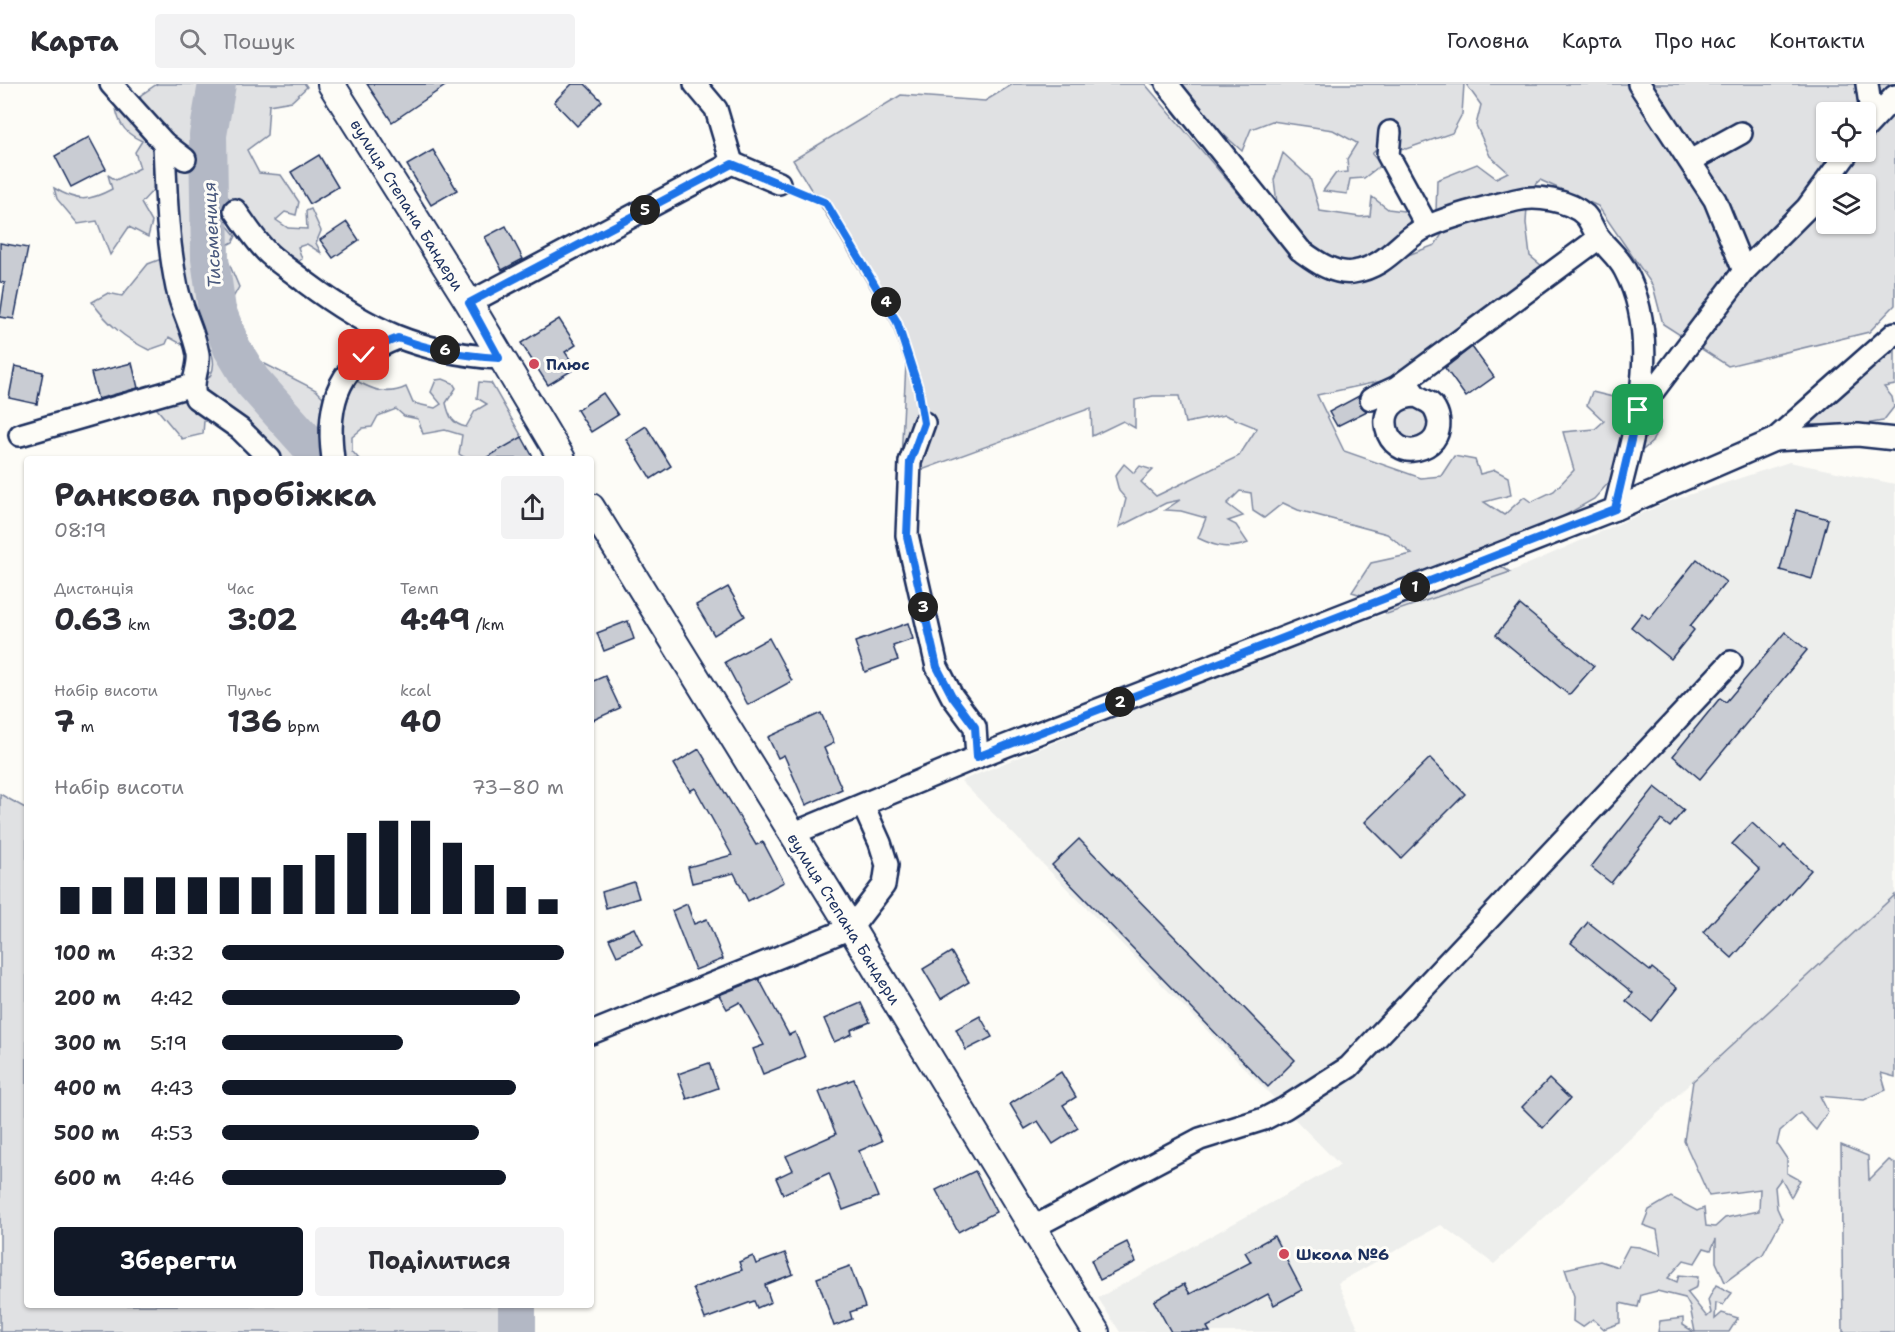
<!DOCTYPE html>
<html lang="uk">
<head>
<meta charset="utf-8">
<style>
  body { margin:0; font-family:"Shantell Sans",sans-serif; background:#f2f2f3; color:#2b2b33; height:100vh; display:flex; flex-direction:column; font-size:22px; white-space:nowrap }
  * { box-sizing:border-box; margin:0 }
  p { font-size:20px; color:#7c7c81 }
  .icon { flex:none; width:33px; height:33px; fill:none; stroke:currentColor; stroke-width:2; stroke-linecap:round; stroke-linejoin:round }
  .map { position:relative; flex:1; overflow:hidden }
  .panel { position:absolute; left:24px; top:372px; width:570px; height:852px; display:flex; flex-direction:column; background:#fff; border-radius:6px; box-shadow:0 2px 4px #0004 }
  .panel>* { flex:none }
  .tools { position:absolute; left:1816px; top:18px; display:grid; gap:12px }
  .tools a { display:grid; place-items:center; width:60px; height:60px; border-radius:6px; background:#fff; box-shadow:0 2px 4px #0004; font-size:30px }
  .pin { position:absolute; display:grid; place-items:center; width:51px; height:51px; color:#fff; margin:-26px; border-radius:12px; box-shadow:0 3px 9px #0006 }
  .km { position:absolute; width:30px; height:30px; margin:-15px; border-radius:50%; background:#222; color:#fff; font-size:16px; line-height:30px; text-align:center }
  .round { display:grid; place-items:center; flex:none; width:63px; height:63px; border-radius:6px; background:#f2f2f3 }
  .summary { display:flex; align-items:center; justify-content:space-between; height:102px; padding:0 30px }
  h1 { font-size:33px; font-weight:700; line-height:45px }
  .metrics { display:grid; grid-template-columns:repeat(3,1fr); gap:9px; height:102px; padding:6px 30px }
  .metrics div { display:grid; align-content:center }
  .metrics b { font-size:30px; font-weight:700 }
  .metrics small { font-size:16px; font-weight:400 }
  .metrics p { font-size:16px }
  .chart { height:168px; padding:12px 30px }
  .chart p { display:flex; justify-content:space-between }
  .chart svg { width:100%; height:108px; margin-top:6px; stroke:#111827; stroke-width:6 }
  .primary-button { display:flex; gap:12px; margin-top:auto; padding:12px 30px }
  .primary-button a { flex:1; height:69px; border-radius:6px; background:#111827; color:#fff; font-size:24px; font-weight:700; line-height:69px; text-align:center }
  .primary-button a+a { background:#f2f2f3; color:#2b2b33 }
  ul { padding:0 30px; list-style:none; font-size:20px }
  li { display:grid; grid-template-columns:96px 72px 1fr; align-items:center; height:45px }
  li i { height:15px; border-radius:8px; background:#111827 }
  header { display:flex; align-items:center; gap:36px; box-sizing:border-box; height:84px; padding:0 30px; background:#fff; border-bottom:2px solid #e1e1e2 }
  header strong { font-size:28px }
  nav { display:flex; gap:33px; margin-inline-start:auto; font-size:21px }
  .search { width:420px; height:54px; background:#f2f2f3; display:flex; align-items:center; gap:15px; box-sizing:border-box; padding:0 21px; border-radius:6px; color:#7c7c81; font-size:22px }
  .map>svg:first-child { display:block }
  .built { fill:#edeeec }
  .green { fill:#e0e1e3; stroke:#7e88a0; stroke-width:1.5; fill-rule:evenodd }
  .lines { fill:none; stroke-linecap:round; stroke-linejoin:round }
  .river { stroke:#b3b8c5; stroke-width:38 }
  .building { fill:#c9ccd3; stroke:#1b2f5e; stroke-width:1.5 }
  .minor-casing { stroke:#1b2f5e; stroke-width:26 }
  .major-casing { stroke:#1b2f5e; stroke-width:30 }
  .path { stroke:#1b2f5e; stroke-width:4; stroke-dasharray:1.5 4.5; stroke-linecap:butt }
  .minor { stroke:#fdfcf7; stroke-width:21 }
  .major { stroke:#fdfcf7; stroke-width:26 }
  .route-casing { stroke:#fff; stroke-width:12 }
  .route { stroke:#1a73e8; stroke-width:8 }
  .poi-dot { fill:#d1495b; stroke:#fdfcf7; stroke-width:2 }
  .labels { text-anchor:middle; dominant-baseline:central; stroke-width:6; stroke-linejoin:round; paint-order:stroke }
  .street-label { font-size:16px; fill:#1b2f5e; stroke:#fdfcf7 }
  .poi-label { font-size:16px; font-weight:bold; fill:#1b2f5e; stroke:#fdfcf7; text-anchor:start }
  .water-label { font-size:18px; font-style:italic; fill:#49587d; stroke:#fdfcf7 }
</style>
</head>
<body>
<header>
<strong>Карта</strong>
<div class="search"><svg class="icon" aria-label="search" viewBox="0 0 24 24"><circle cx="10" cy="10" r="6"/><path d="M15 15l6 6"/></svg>Пошук</div>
<nav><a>Головна</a><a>Карта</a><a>Про нас</a><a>Контакти</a></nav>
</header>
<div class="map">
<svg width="1895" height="1248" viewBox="0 0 1895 1248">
  <rect width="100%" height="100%" fill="#fdfcf7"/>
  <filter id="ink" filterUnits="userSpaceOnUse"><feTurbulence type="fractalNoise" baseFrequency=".0167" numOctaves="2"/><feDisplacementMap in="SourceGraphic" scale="12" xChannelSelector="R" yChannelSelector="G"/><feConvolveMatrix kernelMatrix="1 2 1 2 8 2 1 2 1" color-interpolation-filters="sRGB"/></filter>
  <g filter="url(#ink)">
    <path class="built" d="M 1789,378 L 1895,400 L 1895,811 L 1494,1180 L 1441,1141 L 1338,1199 L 1360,1248 L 1120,1248 L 1098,1214 L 1340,1081 L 961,697 L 1276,567 L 1510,488 L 1670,417 Z"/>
    <g class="green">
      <path d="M 157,0 L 305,0 L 307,3 L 292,17 L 269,21 L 267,51 L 247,66 L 259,89 L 281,91 L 299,118 L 296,131 L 285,128 L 276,136 L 288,144 L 307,145 L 306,127 L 311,125 L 321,147 L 316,159 L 321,169 L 307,160 L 298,163 L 302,175 L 296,179 L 274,163 L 224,109 L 219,118 L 227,126 L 222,135 L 236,152 L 233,158 L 227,161 L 225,169 L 215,159 L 215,169 L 218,176 L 228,177 L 239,203 L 224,230 L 234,243 L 234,251 L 249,259 L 242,269 L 252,278 L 255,290 L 265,280 L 316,306 L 325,315 L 355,296 C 373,306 387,312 406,303 L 413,319 L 435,324 L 441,320 L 431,308 L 436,296 L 443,295 L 453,299 L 456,304 L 446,319 C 449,332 452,340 466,343 L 475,327 L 487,320 L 477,314 L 479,298 L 491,299 L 522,353 C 503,366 481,386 459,370 L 462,351 L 445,346 L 423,350 L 418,335 L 404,332 L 396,325 L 378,332 L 372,343 L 363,344 L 352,353 L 352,367 L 359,375 L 274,375 L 215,334 L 204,337 L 203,350 L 182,355 L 152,319 C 178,310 227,304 210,265 C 200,267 193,259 183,261 L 169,253 L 166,260 L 149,266 C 124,254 108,240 92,218 L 108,209 L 122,212 L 148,180 L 161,175 L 176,186 L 157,85 L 153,87 L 153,106 L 141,119 L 152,138 L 148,153 L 129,143 L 110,171 L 97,137 L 78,140 L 57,115 L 54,104 C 77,118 88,118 112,105 L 108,91 L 116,96 L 140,84 L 135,68 L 142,57 C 121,48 117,35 114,14 L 135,30 L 141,11 Z"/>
      <path d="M 1013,0 L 1145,0 L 1290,170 L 1306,154 L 1278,126 L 1274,96 L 1283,69 L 1310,94 L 1320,127 L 1360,133 L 1370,132 L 1372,113 L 1388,125 L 1420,129 L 1378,189 L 1408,171 L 1435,161 L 1446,144 L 1436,128 L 1437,96 L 1477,80 L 1496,94 L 1508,88 L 1490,72 L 1476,41 L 1481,21 L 1466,0 L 1895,0 L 1895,221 L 1869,248 L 1728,282 L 1663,240 L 1653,202 L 1598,122 L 1540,96 L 1528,107 L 1526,139 L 1530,172 L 1542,182 L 1391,295 L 1317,311 L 1344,367 L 1421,394 L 1441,392 L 1454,372 L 1475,376 L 1480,390 L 1495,386 L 1508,393 L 1511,411 L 1484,418 L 1504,431 L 1524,413 L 1531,418 L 1554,407 L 1574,386 L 1563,348 L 1595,345 L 1604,337 L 1587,321 L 1592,308 L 1650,322 L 1661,338 L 1652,358 L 1621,385 L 1594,415 L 1525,454 L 1499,481 L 1510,488 L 1387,530 L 1365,512 L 1352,508 L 1371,479 L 1412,470 L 1387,450 L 1298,426 L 1283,419 L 1264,434 L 1253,427 L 1251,409 L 1240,407 L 1227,420 L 1243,432 L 1228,437 L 1236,441 L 1248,459 C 1229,466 1216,463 1198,454 L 1206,434 L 1181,427 L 1165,426 L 1180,416 L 1166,419 L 1119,443 L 1126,415 L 1119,407 L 1115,392 L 1124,380 L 1134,389 L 1140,382 L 1153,386 L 1141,398 L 1156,412 L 1239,372 L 1257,344 L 1225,331 L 1185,339 L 1179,312 L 1153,312 L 1135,316 L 1135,344 L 1123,337 L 1092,352 L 1091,324 L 900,394 L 906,280 L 892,239 L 793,76 L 901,11 L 985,17 ZM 1827,28 L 1866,28 L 1866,68 L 1827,68 ZM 1827,100 L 1866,100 L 1866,140 L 1827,140 Z"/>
      <path d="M 1152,0 L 1464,0 L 1462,30 L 1452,49 L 1406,65 L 1381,61 L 1372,70 L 1381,81 L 1364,94 L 1350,95 L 1347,110 L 1323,107 L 1336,89 L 1348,88 L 1347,75 L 1357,59 L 1333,46 L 1272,37 L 1251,45 L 1242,67 L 1212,40 Z"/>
      <path d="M 1895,264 L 1895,301 L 1884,303 L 1892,313 L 1894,323 L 1883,337 L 1859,341 L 1809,341 L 1889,267 Z"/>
      <path d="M 1401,323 L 1423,323 L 1431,335 L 1429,350 L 1416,358 L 1396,351 L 1395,329 Z"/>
      <path d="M 0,710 L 27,725 L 27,1221 L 535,1221 L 532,1248 L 0,1248 Z"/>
      <path d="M 1895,811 L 1895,993 L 1881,989 L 1886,1006 L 1864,1016 L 1820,1012 L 1828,1028 L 1816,1046 L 1800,1029 L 1780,1047 L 1777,1060 L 1787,1075 L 1787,1089 L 1800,1096 L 1791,1113 L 1781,1095 L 1775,1103 L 1777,1124 L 1782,1135 L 1763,1170 L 1725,1198 L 1716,1178 L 1716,1155 L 1711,1166 L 1704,1164 L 1695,1179 L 1684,1176 L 1668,1194 L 1677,1198 L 1679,1191 L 1698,1193 L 1697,1203 L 1687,1208 L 1707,1233 L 1711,1229 L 1708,1216 L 1716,1201 L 1732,1209 L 1723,1221 L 1716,1219 L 1715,1235 L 1722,1229 L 1738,1234 L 1729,1248 L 1695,1248 L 1690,1223 L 1685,1214 L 1657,1207 L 1641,1211 L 1638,1223 L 1620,1219 L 1620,1239 L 1604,1245 L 1593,1235 L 1582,1243 L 1573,1237 L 1574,1212 L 1565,1185 L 1600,1177 L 1618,1183 L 1629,1162 L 1639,1163 L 1661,1170 L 1657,1146 L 1643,1141 L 1649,1126 L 1671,1113 L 1697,1127 L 1704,1124 L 1706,1142 L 1715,1143 L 1725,1134 L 1759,1127 L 1760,1105 L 1709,1112 L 1684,1057 L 1693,997 Z"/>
      <path d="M 1841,1061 L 1868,1072 L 1869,1096 L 1889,1076 L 1895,1079 L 1895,1248 L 1843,1248 Z"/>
      <path d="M 1683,1234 L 1683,1241 L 1694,1248 L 1658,1248 L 1660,1237 Z"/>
    </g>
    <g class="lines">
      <g class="river">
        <path d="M 217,0 L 208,51 L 210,175 L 217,226 L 232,264 L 252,297 L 322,375"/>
        <path d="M 517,1248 L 517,1221"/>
      </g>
    </g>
    <g class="building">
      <path d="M 367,0 L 448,0 L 392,38 Z"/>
      <path d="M 572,0 L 585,0 L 602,17 L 577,42 L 554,18 Z"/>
      <path d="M 89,53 L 106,85 L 71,103 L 55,72 Z"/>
      <path d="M 433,66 L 457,106 L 431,121 L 407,81 Z"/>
      <path d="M 319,71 L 338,103 L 310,120 L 291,88 Z"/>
      <path d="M 347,138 L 359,156 L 333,174 L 320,156 Z"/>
      <path d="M 506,142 L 523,175 L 502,186 L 485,153 Z"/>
      <path d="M 0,159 L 28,164 L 14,235 L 0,233 L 5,199 L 0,198 Z"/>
      <path d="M 559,235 L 576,261 L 565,268 L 576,284 L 548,301 L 521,259 Z"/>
      <path d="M 1472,263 L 1494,293 L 1466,313 L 1445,284 Z"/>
      <path d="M 132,279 L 138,304 L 98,315 L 91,289 Z"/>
      <path d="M 15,282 L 43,288 L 37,320 L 9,314 Z"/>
      <path d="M 603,309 L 618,331 L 591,348 L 577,326 Z"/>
      <path d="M 1359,312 L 1360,321 L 1367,327 L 1337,342 L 1329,328 Z"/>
      <path d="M 646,342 L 671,382 L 651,395 L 626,355 Z"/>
      <path d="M 522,353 L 534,375 L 484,375 Z"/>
      <path d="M 1796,426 L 1828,435 L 1812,495 L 1780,486 Z"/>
      <path d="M 1697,475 L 1726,498 L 1690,542 L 1694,546 L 1671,575 L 1631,543 L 1642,529 L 1649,535 Z"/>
      <path d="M 728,503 L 745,532 L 714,551 L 696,521 Z"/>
      <path d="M 1520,521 L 1594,582 L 1569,611 L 1496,551 Z"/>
      <path d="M 628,537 L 634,555 L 604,567 L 597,549 Z"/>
      <path d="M 908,539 L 913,555 L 893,562 L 898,576 L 865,588 L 855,558 Z"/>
      <path d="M 1785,548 L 1807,566 L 1700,695 L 1673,672 L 1720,614 L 1726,618 Z"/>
      <path d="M 769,554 L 792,597 L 748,621 L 725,578 Z"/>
      <path d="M 605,592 L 620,624 L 591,637 L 591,598 Z"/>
      <path d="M 821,629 L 834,659 L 824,664 L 842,705 L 806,721 L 784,671 L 778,674 L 768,653 Z"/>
      <path d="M 699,665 L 756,761 L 763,758 L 784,798 L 748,817 L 734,789 L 692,799 L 688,783 L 732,771 L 695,704 L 690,707 L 674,680 Z"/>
      <path d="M 1430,674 L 1465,710 L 1401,774 L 1365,738 Z"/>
      <path d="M 1655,703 L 1684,726 L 1670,743 L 1661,736 L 1611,799 L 1591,783 Z"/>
      <path d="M 1752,739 L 1781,765 L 1784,761 L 1811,786 L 1732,874 L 1703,848 L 1760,786 L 1732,760 Z"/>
      <path d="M 1079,755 L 1295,976 L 1268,1003 L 1052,781 Z"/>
      <path d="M 634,798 L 639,814 L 606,824 L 602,808 Z"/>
      <path d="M 687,820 L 694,840 L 707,835 L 723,875 L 695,886 L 672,827 Z"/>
      <path d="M 1588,838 L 1650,887 L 1652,884 L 1677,904 L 1651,937 L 1626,917 L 1633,909 L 1571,859 Z"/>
      <path d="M 634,844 L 642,861 L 617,872 L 609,855 Z"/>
      <path d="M 951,868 L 969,898 L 941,915 L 923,885 Z"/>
      <path d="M 759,895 L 789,951 L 795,948 L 805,973 L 763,990 L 753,965 L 764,961 L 740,918 L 727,925 L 719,911 Z"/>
      <path d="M 861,919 L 870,938 L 851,946 L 852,950 L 834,958 L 824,935 Z"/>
      <path d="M 980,932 L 992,953 L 966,966 L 956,945 Z"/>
      <path d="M 709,979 L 718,1004 L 687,1015 L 678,990 Z"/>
      <path d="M 1061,988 L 1076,1013 L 1063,1021 L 1078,1044 L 1053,1060 L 1038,1037 L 1025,1045 L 1010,1020 Z"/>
      <path d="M 854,995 L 864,1022 L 882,1057 L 859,1067 L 878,1113 L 843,1126 L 829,1089 L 783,1110 L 776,1094 L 793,1086 L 786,1072 L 836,1050 L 819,1008 Z"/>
      <path d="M 1549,995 L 1570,1015 L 1543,1044 L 1522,1023 Z"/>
      <path d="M 975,1087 L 996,1128 L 958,1148 L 936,1106 Z"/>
      <path d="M 1274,1152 L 1302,1206 L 1274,1221 L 1268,1210 L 1207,1243 L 1210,1248 L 1171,1248 L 1154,1217 L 1184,1200 L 1190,1210 L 1251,1178 L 1245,1168 Z"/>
      <path d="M 1127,1158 L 1136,1178 L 1100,1196 L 1091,1176 Z"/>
      <path d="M 785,1169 L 793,1190 L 765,1201 L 771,1218 L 757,1224 L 754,1217 L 705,1235 L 693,1204 L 742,1186 L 739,1178 L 753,1172 L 756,1180 Z"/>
      <path d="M 850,1182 L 865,1223 L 850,1228 L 852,1235 L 834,1242 L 817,1194 Z"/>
    </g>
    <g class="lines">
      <g class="minor-casing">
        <g id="minor">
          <path d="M 111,0 L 164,59 L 185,75"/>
          <path d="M 695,0 L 716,25 L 732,79"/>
          <path d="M 1167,0 L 1300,166 C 1314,176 1333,191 1353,188 C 1390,182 1400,154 1429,142 C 1456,130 1488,123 1516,116 C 1536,111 1569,116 1585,131 C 1590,136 1593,145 1597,151 C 1605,163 1619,173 1625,186 C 1664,260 1633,350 1615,425"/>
          <path d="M 1639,0 L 1715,116 L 1744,187"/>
          <path d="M 1867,0 L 1872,35"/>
          <path d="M 1866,43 L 1895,12"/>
          <path d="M 1390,48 L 1388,71 L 1427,142"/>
          <path d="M 164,59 C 166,108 167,156 177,204 C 182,227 194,247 198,270 C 200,285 189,300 196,314 L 240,345 L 270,375"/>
          <path d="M 1690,77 L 1741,49"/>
          <path d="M 235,126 C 245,140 256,158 269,170 C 280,180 293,188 305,198 C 369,246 419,269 499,274"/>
          <path d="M 469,219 L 732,79 L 779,99"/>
          <path d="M 1406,297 C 1409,301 1413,309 1417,312 C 1424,317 1431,317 1435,325 C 1440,334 1440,344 1436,352 C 1433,358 1427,362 1422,364 C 1385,379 1366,313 1417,312"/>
          <path d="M 1371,315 L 1397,303 L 1599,154"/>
          <path d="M 1639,326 L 1744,187 L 1807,124 L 1848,68"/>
          <path d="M 924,339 L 910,378 L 907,451 L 937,583 L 952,612 L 975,643 L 977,673"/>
          <path d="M 20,351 L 193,301"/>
          <path d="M 1774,356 L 1858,351 L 1895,355"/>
          <path d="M 333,375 C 325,316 340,276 398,254"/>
          <path d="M 792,750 L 977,673 L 1615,425 L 1774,356 L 1895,249"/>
          <path d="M 591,949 L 851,844 L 884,801 L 887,781 L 880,759 L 863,721"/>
          <path d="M 1032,1144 L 1200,1055 L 1264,1035 L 1285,1024 L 1349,983 L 1731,578"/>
        </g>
      </g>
      <g class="major-casing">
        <g id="major">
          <path d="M 331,0 L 469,219 L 562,375"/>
          <path d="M 591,423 L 851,844 L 1096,1248"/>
        </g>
      </g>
      <path class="path" d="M 796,106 L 826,119 L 897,238 L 921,319"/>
      <use href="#minor" class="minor"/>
      <use href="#major" class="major"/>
    </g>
  </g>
  <g class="lines" filter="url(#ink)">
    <g class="route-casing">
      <path id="route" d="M 364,271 L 381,261 L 398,254 C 430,266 465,272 499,274 L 469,219 L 732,80 L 826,119 L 897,238 L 918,303 L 924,339 L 910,378 L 907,452 L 937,583 L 952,612 L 975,643 L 977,673 L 1615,425 L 1638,326"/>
    </g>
    <use href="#route" class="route"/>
  </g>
  <g class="poi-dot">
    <circle cx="534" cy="280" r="6"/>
    <circle cx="1284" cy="1170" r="6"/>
  </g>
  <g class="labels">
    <g class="street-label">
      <text transform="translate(407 121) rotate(58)">вулиця Степана Бандери</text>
      <text transform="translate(844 835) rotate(58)">вулиця Степана Бандери</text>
    </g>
    <g class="poi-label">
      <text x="546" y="280">Плюс</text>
      <text x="1296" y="1170">Школа №6</text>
    </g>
    <g class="water-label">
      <text transform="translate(212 151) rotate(-93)">Тисьмениця</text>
    </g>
  </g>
</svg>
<div class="tools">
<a><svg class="icon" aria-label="locate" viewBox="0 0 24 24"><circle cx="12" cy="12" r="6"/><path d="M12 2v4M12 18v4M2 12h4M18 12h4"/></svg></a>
<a><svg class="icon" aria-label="layers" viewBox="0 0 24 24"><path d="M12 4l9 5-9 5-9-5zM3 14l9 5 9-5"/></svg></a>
</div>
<div class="pin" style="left:1638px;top:326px;background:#1e9e55"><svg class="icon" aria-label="arrive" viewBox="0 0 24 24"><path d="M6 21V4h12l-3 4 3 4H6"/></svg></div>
<div class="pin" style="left:364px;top:271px;background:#d93025"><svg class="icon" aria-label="check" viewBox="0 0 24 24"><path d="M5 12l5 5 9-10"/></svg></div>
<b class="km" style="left:1415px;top:503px">1</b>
<b class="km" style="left:1120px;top:618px">2</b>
<b class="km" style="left:923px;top:523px">3</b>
<b class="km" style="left:886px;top:218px">4</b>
<b class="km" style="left:645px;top:126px">5</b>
<b class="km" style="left:445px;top:266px">6</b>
<section class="panel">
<div class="summary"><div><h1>Ранкова пробіжка</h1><p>08:19</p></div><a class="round"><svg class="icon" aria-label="share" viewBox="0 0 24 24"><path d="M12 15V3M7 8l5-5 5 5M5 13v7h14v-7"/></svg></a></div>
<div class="metrics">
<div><p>Дистанція</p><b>0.63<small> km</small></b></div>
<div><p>Час</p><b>3:02</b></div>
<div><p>Темп</p><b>4:49<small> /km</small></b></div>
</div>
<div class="metrics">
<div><p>Набір висоти</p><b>7<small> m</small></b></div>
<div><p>Пульс</p><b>136<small> bpm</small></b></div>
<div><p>kcal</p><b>40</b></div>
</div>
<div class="chart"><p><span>Набір висоти</span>73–80 m</p>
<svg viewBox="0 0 160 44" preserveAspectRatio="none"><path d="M5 44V33M15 44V33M25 44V29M35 44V29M45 44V29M55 44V29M65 44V29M75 44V24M85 44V20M95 44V11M105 44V6M115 44V6M125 44V15M135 44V24M145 44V33M155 44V38"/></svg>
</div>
<ul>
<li><b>100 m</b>4:32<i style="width:100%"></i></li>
<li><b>200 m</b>4:42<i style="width:87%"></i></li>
<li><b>300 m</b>5:19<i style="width:53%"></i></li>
<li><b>400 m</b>4:43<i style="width:86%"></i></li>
<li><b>500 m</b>4:53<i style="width:75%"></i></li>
<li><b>600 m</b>4:46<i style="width:83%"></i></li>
</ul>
<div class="primary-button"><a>Зберегти</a><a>Поділитися</a></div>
</section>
</div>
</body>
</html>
